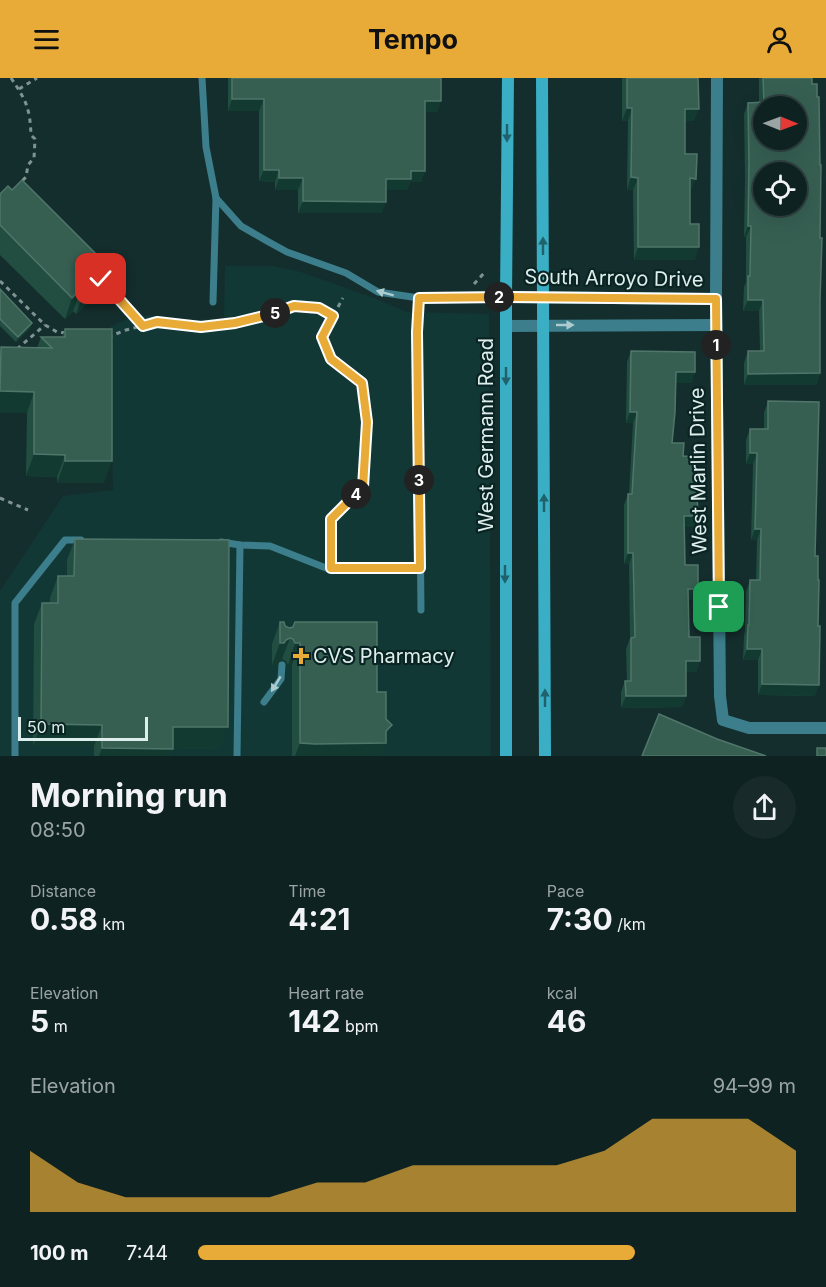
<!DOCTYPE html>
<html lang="en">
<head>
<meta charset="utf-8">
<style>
  body { margin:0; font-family:Inter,sans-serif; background:#182a2a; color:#f1f3f6; height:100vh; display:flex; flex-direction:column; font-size:22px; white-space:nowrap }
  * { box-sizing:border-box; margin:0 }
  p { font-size:20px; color:#9ba4a5 }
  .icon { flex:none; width:33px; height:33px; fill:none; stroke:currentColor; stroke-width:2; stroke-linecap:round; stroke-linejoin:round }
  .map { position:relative; height:678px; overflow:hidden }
  .drawer { display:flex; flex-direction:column; background:#0f2222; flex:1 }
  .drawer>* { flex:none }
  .needle { width:39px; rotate:91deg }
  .controls { position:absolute; left:753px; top:18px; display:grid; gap:12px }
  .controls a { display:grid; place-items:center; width:54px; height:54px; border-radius:50%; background:#0f2222; box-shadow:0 6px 24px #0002,0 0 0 2px #2f3f40; font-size:30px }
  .scale { position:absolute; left:18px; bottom:15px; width:130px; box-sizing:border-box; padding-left:6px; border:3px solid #deeeec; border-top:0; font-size:16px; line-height:21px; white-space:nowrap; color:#deeeec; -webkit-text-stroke:4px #092423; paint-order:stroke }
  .pin { position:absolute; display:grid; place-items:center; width:51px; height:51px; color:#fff; margin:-26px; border-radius:12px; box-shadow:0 3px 9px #0006 }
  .km { position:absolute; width:30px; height:30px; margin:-15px; border-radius:50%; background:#222; color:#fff; font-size:16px; line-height:30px; text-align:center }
  .round { display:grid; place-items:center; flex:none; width:63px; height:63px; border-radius:32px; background:#182a2a }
  .summary { display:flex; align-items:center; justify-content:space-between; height:102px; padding:0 30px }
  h1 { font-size:33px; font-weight:700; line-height:45px }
  .figures { display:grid; grid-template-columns:repeat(3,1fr); gap:9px; height:102px; padding:6px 30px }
  .figures div { display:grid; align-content:center }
  .figures b { font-size:30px; font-weight:700 }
  .figures small { font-size:16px; font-weight:400 }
  .figures p { font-size:16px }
  .chart { height:168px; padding:12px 30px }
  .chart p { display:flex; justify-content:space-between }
  .chart svg { width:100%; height:108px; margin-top:6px; fill:#e8ab37; opacity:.7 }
  ul { padding:0 30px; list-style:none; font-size:20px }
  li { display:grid; grid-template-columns:96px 72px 1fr; align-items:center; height:45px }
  li i { height:15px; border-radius:8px; background:#e8ab37 }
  header { display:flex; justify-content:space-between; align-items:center; height:78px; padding:0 30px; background:#e8ab37; color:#111; font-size:27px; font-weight:700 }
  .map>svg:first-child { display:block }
  .built { fill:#123836 }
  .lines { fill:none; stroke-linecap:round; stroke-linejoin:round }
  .path { stroke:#7f9392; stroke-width:3; stroke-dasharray:4.5 4.5; stroke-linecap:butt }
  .lane { stroke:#3c7e8b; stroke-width:7 }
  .street { stroke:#3c7e8b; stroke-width:12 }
  .secondary { stroke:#39aec4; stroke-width:12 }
  .wall { fill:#214e40 }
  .shaded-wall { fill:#133a31 }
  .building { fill:#365f52; stroke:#50766a; stroke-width:1.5; fill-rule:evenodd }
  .oneway { fill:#1f626b }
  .oneway2 { fill:#adcccf }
  .route-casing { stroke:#fff; stroke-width:12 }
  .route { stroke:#e8ab37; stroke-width:8 }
  .poi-dot { fill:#e8ab37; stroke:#092423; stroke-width:2 }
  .labels { text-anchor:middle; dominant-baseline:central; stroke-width:4.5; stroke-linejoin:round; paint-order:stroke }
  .street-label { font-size:20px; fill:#deeeec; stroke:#092423 }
  .poi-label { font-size:20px; fill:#deeeec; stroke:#092423; text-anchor:start }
</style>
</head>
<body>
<header><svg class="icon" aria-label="menu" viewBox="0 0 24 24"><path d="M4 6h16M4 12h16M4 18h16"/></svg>Tempo<svg class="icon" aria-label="person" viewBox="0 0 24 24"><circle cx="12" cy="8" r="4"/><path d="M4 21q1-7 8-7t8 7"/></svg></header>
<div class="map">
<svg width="826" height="678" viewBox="0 0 826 678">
  <rect width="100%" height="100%" fill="#142e2d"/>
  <path class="built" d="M 225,188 L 273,188 L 301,194 L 374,220 L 407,234 L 489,236 L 491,678 L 0,678 L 0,513 L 63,418 L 113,412 L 110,249 L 130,240 L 149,237 L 176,241 L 199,242 L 224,240 Z"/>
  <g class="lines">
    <g class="path">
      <path d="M 11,0 C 26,22 30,30 31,57 L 35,61 L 34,80 L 28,87 L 26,99 L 20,105"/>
      <path d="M 19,11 L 37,0"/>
      <path d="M 98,198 L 143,248"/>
      <path d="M 0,203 L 45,247 L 57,254 L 67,255"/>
      <path d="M 474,206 L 486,193"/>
      <path d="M 338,229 L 343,220"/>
      <path d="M 108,259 L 126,252 L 157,244 L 200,249 L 235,245 L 272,236 L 294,228 L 319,230 L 324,233"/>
      <path d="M 17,271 L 45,247"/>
      <path d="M 0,420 L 28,432"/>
    </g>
    <g class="lane">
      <path d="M 202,0 L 206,69 L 216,120 L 213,224"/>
      <path d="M 216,120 L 241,148 L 267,163 L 287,174 L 346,195 L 378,214 L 419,220 L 506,219"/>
      <path d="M 419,220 L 418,254 L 421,532"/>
      <path d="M 221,464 L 240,467 L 270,468 L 326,490 L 420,490"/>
      <path d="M 331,490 L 331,441 L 363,409 L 367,344 L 362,305 L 331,281 L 322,259 L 333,239"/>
      <path d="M 264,624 L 281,601 L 282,587"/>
      <path d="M 15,678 L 15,525 L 65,462 L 81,462"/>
      <path d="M 237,678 L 240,467"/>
    </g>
    <g class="street">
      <path d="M 717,0 L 716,221 L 720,618 L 723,642 L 749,650 L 826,650"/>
      <path d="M 506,219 L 716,221"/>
      <path d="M 506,248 L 716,247"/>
    </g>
    <g class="secondary">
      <path d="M 542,0 L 545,678"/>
      <path d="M 506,678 L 506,219 L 508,0"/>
    </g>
  </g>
  <g class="wall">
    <path d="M 228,0 L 441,0 L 437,34 L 425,34 L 425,93 L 421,104 L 410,104 L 407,112 L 386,112 L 382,135 L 298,135 L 298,112 L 275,112 L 275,104 L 259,103 L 259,33 L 228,33 Z"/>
    <path d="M 622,0 L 698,0 L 694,43 L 685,43 L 685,76 L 691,113 L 690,113 L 690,146 L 695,182 L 634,182 L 633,112 L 627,112 L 628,43 L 622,43 Z"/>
    <path d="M 756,0 L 812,0 L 820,160 L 820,295 L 816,307 L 744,307 L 744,285 L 748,273 L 760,273 L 759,233 L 743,233 L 744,209 L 746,204 L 746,159 L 744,159 L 745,98 L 744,36 L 748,25 L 759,25 L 759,0 Z"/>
    <path d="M 0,116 L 98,207 L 96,209 L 92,220 L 76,236 L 73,233 L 65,241 L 0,177 Z"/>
    <path d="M 0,211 L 32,245 L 30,250 L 16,264 L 0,248 Z"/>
    <path d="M 65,251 L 104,405 L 57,405 L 57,399 L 26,398 L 27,335 L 0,335 L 1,269 L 37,270 L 41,259 L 62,259 Z"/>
    <path d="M 631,273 L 695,294 L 691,305 L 675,305 L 672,365 L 683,378 L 695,416 L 698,438 L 693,449 L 685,449 L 685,487 L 694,522 L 689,522 L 689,559 L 700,583 L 696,594 L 686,594 L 686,618 L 682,629 L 621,630 L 621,614 L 625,603 L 627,603 L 626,571 L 630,560 L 629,486 L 624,486 L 624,427 L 628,416 L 629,416 L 633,345 L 626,345 L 627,284 Z"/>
    <path d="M 768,323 L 815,478 L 815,618 L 758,617 L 758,582 L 743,582 L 744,558 L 745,553 L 746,514 L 750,502 L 756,502 L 757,462 L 751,462 L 753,386 L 746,386 L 746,362 L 750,351 L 764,351 L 764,335 Z"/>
    <path d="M 75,461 L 220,671 L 173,670 L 170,678 L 94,678 L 94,668 L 33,668 L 34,546 L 42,525 L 50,525 L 50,520 L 58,498 L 67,498 L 67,482 Z"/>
    <path d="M 280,544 L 377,614 L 386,663 L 381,678 L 292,678 L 292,587 L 288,587 L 286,583 L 282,581 L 278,583 L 276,587 L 272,587 L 272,566 Z"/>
  </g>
  <g class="shaded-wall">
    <path d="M 232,21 L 264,21 L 259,33 L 228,33 Z"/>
    <path d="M 425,23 L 441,23 L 437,34 L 421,34 Z"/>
    <path d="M 627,30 L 632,30 L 628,43 L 622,43 Z"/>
    <path d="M 685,31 L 699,31 L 694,43 L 681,43 Z"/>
    <path d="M 264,92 L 279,92 L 275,104 L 259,103 Z"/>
    <path d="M 411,93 L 425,93 L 421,104 L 410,104 L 407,112 L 382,112 L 386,101 Z"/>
    <path d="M 631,99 L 638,100 L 633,112 L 627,112 Z"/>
    <path d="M 279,100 L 303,100 L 298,112 L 275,112 Z"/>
    <path d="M 690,100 L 696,101 L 691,113 L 685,113 Z"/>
    <path d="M 303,123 L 386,124 L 382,135 L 298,135 Z"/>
    <path d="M 748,148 L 751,148 L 746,159 L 744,159 Z"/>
    <path d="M 638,169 L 699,169 L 695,182 L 634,182 Z"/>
    <path d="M 106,186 L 92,220 L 76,236 L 84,214 L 96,195 Z"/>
    <path d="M 81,211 L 73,233 L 65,241 L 72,220 Z"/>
    <path d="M 748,222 L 763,222 L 759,233 L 743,233 Z"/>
    <path d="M 32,245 L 30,250 L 16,264 L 18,259 Z"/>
    <path d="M 676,294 L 695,294 L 691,305 L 672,305 Z"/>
    <path d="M 820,295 L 816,307 L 744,307 L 748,296 Z"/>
    <path d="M 0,313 L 34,314 L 27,335 L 0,335 Z"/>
    <path d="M 630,334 L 637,334 L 633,345 L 626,345 Z"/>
    <path d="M 750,375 L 757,375 L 753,386 L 746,386 Z"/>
    <path d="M 34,376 L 65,377 L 57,399 L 26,398 Z"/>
    <path d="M 65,383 L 112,383 L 104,405 L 57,405 Z"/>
    <path d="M 684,438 L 698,438 L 693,449 L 680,449 Z"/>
    <path d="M 755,451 L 761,451 L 757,462 L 751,462 Z"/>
    <path d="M 628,475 L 633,475 L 629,486 L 624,486 Z"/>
    <path d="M 688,511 L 698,511 L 694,522 L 684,522 Z"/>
    <path d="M 290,560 L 282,581 L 278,583 L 276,587 L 272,587 L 280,565 Z"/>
    <path d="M 295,565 L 300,565 L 292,587 L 288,587 Z"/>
    <path d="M 747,571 L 762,571 L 758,582 L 743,582 Z"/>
    <path d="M 686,583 L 700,583 L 696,594 L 682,594 Z"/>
    <path d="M 762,606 L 819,607 L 815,618 L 758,617 Z"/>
    <path d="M 626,618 L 686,618 L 682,629 L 621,630 Z"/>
    <path d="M 41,646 L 102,647 L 94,668 L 33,668 Z"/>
    <path d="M 392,647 L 381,678 L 295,678 L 300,665 L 386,653 Z"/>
    <path d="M 173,649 L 228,649 L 220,671 L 165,670 Z"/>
    <path d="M 102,670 L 173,671 L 170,678 L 99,678 Z"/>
  </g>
  <g class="building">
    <path d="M 232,0 L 441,0 L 441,23 L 425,23 L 425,93 L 411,93 L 411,101 L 386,101 L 386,124 L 303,123 L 303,100 L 279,100 L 279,92 L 264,92 L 264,21 L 232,21 Z"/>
    <path d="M 627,0 L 698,0 L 699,31 L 685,31 L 685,76 L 697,76 L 696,101 L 690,100 L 690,146 L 699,146 L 699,169 L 638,169 L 638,100 L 631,99 L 632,30 L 627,30 Z"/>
    <path d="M 763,0 L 812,0 L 812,6 L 817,6 L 817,19 L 819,19 L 820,87 L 821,87 L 820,160 L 822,160 L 820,223 L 820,295 L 748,296 L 748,273 L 764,273 L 763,222 L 748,222 L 748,198 L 750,198 L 751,148 L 748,148 L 749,86 L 748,25 L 764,24 ZM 764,28 L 796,28 L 796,62 L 764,62 ZM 764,94 L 796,94 L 796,128 L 764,128 Z"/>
    <path d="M 22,102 L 106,186 L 96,195 L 100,199 L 84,214 L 81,211 L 72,220 L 0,147 L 0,116 L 8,108 L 12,112 Z"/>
    <path d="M 0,211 L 32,245 L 18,259 L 0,241 Z"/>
    <path d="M 65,251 L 112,251 L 112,383 L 65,383 L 65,377 L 34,376 L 34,314 L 0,313 L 1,269 L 52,270 L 41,259 L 65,259 Z"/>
    <path d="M 631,273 L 695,274 L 695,294 L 676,294 L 675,334 L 672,365 L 684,365 L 683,378 L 697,379 L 695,416 L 697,416 L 698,438 L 684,438 L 685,487 L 698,487 L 698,511 L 688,511 L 689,559 L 700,559 L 700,583 L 686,583 L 686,618 L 626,618 L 625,603 L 631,603 L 631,560 L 635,559 L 633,475 L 628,475 L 628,416 L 632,416 L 637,334 L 630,334 Z"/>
    <path d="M 768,323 L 819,324 L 815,478 L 818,478 L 818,502 L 819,502 L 818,548 L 820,548 L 819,607 L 762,606 L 762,571 L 747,571 L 748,547 L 749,547 L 750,502 L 760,502 L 761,451 L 755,451 L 757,375 L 750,375 L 750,351 L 768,351 Z"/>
    <path d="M 75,461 L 229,462 L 228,649 L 173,649 L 173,671 L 102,670 L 102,647 L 41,646 L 42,525 L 58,525 L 58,498 L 74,498 Z"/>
    <path d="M 280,544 L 284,544 L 285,548 L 289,550 L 293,549 L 295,544 L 377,544 L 377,614 L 386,614 L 386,641 L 392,647 L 386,653 L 386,665 L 315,666 L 300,665 L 300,565 L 295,565 L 293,561 L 290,560 L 286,562 L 284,565 L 280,565 Z"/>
    <path d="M 659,636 L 717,661 L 766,678 L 642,678 Z"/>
    <rect x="817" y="670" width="9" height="8"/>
  </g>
  <defs><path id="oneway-solid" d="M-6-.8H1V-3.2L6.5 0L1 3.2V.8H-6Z" transform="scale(1.5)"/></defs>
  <g class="oneway">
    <use href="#oneway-solid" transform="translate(507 55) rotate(90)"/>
    <use href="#oneway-solid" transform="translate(543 168) rotate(-90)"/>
    <use href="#oneway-solid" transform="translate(506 298) rotate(90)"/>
    <use href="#oneway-solid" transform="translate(544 425) rotate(-90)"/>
    <use href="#oneway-solid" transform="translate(505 496) rotate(90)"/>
    <use href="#oneway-solid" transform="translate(545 620) rotate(-90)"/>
  </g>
  <g class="oneway2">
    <use href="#oneway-solid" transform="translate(385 215) rotate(-165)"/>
    <use href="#oneway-solid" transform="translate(565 247)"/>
    <use href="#oneway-solid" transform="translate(276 606) rotate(121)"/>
  </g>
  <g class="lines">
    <g class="route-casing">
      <path id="route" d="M 101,201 L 143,248 L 157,244 L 201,249 L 235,245 L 272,236 L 294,228 L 319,230 L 333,238 L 322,259 L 331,281 L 362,305 L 367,344 L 363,409 L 331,441 L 331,490 L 420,490 L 417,254 L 419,220 L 506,219 L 716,221 L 719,529"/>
    </g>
    <use href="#route" class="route"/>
  </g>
  <path class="poi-dot" d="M298 569h6v6h6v6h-6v6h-6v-6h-6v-6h6z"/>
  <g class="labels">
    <g class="street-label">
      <text transform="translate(614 200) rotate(1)">South Arroyo Drive</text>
      <text transform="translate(486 357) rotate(-90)">West Germann Road</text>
      <text transform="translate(698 393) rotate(-91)">West Marlin Drive</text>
    </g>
    <g class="poi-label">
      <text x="313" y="578">CVS Pharmacy</text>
    </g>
  </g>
</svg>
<div class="controls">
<a><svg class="needle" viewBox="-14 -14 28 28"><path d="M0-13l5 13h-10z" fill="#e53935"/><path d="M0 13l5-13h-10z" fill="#9ba4a5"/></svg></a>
<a><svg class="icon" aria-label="locate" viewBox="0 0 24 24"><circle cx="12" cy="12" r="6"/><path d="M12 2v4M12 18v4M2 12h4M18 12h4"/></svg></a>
</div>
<div class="scale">50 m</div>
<div class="pin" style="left:719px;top:529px;background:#1e9e55"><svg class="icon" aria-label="arrive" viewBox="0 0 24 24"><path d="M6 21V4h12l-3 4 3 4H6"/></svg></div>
<div class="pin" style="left:101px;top:201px;background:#d93025"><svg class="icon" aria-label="check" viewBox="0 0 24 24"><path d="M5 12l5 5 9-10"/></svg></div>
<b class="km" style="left:716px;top:267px">1</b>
<b class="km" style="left:499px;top:219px">2</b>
<b class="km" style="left:419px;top:402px">3</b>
<b class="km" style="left:356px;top:416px">4</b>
<b class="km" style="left:275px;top:235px">5</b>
</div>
<section class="drawer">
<div class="summary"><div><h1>Morning run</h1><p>08:50</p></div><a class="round"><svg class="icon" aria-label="share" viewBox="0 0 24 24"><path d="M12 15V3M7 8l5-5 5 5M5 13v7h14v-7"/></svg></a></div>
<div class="figures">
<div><p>Distance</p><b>0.58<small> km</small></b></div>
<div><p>Time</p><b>4:21</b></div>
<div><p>Pace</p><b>7:30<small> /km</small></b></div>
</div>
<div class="figures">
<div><p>Elevation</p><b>5<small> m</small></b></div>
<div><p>Heart rate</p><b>142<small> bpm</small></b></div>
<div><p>kcal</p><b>46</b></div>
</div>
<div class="chart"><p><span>Elevation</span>94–99 m</p>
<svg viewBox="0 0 160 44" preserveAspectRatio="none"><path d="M0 44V19L10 32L20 38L30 38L40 38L50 38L60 32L70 32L80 25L90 25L100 25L110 25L120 19L130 6L140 6L150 6L160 19V44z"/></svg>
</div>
<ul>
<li><b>100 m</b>7:44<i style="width:73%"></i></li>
</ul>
</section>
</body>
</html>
